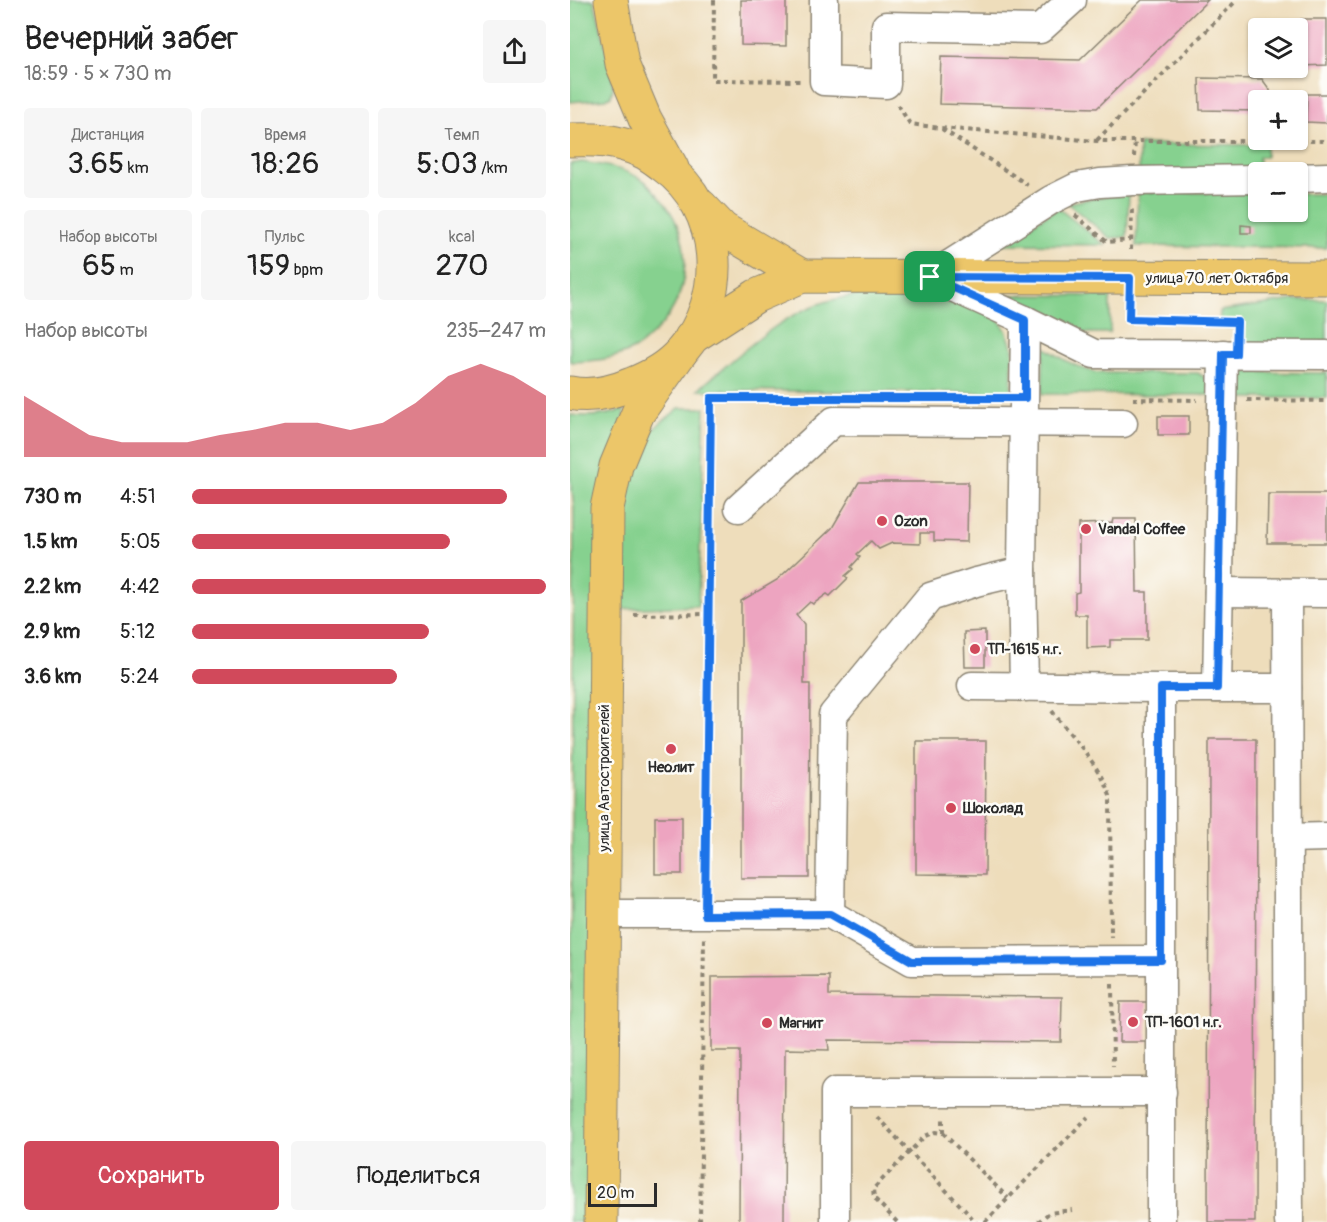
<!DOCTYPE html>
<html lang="ru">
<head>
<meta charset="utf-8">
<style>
  body { margin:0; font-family:Pangolin,sans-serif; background:#f6f6f6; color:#222; height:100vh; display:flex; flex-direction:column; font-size:22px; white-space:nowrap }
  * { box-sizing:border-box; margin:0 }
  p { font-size:20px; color:#767676 }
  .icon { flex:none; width:33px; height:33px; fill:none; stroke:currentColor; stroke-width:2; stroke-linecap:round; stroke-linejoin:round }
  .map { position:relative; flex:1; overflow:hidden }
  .sheet { display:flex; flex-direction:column; background:#fff; width:570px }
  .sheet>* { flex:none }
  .controls { position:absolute; left:678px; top:18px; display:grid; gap:12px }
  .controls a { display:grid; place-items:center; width:60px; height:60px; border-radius:6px; background:#fff; box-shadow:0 2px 4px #0004; font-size:30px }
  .scale { position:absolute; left:18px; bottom:15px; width:69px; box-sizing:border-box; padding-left:6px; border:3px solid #2b2b2b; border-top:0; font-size:16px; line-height:21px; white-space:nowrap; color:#2b2b2b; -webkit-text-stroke:4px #fdfcf7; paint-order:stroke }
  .pin { position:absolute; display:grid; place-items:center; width:51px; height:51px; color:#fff; margin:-26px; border-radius:12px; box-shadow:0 3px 9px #0006 }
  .round { display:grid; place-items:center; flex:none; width:63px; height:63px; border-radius:6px; background:#f6f6f6 }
  .head { display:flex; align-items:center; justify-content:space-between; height:102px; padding:0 24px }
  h1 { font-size:33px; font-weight:600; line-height:45px }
  .figures { display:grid; grid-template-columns:repeat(3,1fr); gap:9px; height:102px; padding:6px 24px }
  .figures div { display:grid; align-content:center; border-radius:6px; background:#f6f6f6; text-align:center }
  .figures b { font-size:30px; font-weight:600 }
  .figures small { font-size:16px; font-weight:400 }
  .figures p { font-size:16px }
  .chart { height:168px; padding:12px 24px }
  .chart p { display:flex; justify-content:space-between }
  .chart svg { width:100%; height:108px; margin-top:6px; fill:#d1495b; opacity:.7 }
  .primary-button { display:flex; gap:12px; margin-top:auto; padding:12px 24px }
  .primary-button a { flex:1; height:69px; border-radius:6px; background:#d1495b; color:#fff; font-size:24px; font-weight:600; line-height:69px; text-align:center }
  .primary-button a+a { background:#f6f6f6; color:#222 }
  ul { padding:0 24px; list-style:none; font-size:20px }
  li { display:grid; grid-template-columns:96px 72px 1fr; align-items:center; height:45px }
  li i { height:15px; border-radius:8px; background:#d1495b }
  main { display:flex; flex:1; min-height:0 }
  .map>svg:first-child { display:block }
  .green { fill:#86d18f; stroke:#587e5d; stroke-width:1.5 }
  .building { fill:#eda4c0 }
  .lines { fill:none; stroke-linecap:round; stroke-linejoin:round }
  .minor-casing { stroke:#8c8473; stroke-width:31 }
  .major-casing { stroke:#8c8473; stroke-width:35 }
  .path { stroke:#8c8473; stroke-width:4; stroke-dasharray:4.5 4.5; stroke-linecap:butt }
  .minor { stroke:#fff; stroke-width:28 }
  .major { stroke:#ecc669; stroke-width:33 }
  .route-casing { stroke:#fff; stroke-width:12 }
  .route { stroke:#1a73e8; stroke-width:8 }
  .poi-dot { fill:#d1495b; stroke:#fdfcf7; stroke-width:2 }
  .labels { text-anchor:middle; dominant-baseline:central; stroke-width:5; stroke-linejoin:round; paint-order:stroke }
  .street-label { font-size:15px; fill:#2b2b2b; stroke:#fdfcf7 }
  .poi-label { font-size:15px; font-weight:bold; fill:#2b2b2b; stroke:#fdfcf7; text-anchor:start }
</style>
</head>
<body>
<main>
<section class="sheet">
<div class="head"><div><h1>Вечерний забег</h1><p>18:59 · 5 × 730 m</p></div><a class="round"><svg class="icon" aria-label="share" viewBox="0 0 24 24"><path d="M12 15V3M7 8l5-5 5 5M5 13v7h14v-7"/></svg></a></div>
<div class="figures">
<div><p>Дистанция</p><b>3.65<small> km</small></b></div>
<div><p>Время</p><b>18:26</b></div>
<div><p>Темп</p><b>5:03<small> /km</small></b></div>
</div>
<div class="figures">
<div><p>Набор высоты</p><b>65<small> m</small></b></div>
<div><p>Пульс</p><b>159<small> bpm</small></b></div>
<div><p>kcal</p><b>270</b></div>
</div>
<div class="chart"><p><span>Набор высоты</span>235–247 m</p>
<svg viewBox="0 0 160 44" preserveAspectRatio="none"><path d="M0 44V19L10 27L20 35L30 38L40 38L50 38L60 35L70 33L80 30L90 30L100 33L110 30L120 22L130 11L140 6L150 11L160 19V44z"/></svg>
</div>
<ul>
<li><b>730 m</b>4:51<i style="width:89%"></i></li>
<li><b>1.5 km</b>5:05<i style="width:73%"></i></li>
<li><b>2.2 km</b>4:42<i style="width:100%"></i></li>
<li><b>2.9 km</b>5:12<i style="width:67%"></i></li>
<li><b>3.6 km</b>5:24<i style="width:58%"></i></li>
</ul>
<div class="primary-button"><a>Сохранить</a><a>Поделиться</a></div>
</section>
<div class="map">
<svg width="757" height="1222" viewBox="0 0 757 1222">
  <rect width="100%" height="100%" fill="#fdfcf7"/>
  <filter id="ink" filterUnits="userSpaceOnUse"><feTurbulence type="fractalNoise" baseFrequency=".0167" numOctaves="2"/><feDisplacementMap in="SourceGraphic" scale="12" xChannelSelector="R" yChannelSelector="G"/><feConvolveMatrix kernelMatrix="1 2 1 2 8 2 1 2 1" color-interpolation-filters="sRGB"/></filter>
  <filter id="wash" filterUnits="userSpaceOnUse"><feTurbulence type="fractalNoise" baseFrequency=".008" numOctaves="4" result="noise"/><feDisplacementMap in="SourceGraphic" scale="24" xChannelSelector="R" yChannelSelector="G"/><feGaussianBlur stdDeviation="1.35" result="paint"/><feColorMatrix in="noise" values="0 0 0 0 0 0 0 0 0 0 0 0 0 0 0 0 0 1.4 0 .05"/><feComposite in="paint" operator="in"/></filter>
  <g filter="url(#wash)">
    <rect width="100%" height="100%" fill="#edb"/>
    <g class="green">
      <path d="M 0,0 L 24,0 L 41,68 L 43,88 L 41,96 L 36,99 L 0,102 Z"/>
      <path d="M 569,144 L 696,145 L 696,157 L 689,157 L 689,172 L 569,171 Z"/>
      <path d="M 12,162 C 34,165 53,168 73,180 C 78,183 82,189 86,193 C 127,235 124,301 78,338 C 74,342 69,347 64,349 C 42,360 25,361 2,362 L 0,361 L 0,164 Z"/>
      <path d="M 559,192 L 557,237 L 540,238 L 497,203 Z"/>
      <path d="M 568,192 L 688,193 L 688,212 L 728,212 L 728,194 L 757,194 L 757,248 L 566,246 Z"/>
      <path d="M 488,208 L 535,245 L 429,244 Z"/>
      <path d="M 359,293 L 382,295 L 428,319 L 436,330 L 443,349 L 441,393 L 128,390 C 168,356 210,313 262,300 C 294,292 327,294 359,293 Z"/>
      <path d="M 441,295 L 540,296 L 540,333 L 498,333 Z"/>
      <path d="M 724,300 L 757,300 L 757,348 L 668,347 L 668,328 L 649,327 L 650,311 Z"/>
      <path d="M 474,347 C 491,358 508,369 529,373 L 628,373 C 638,378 642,385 644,395 L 472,394 Z"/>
      <path d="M 668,372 L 757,373 L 757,398 L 668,398 Z"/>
      <path d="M 109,408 L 135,408 L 128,606 L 47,609 C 47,562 46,477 74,439 C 83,427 98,418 109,408 Z"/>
      <path d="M 54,409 L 25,1222 L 0,1222 L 4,507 L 0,476 L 0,415 C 18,417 37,417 54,409 Z"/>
    </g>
    <g id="blocks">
      <g class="building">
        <path d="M 171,0 L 216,0 L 216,46 L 171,45 Z"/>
        <path d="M 572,0 L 638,0 L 527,108 L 369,104 L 371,57 L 510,60 Z"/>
        <path d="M 731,19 L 757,19 L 757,65 L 732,66 Z"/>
        <path d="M 629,78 L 692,79 L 700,90 L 700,100 L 688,100 L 688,111 L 630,110 Z"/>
        <path d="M 737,94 L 757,94 L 757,123 L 736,122 Z"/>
        <path d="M 671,225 L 681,226 L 681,233 L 671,233 Z"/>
        <rect x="588" y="416" width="31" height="19"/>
        <path d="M 289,482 L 398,482 L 397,542 L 364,541 L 364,533 L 350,533 L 350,544 L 322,543 L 309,549 L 301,541 L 287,554 L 290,557 L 281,567 L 283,569 L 275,576 L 278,578 L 260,596 L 257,594 L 243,604 L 240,602 L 226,615 L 234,624 L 234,684 L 240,684 L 239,878 L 171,878 L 171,601 L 207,580 L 262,528 Z"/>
        <path d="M 698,494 L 757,494 L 757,543 L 697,543 Z"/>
        <path d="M 543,519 L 566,519 L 567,592 L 577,592 L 577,640 L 540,640 L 540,647 L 517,648 L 517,615 L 505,615 L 505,593 L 509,592 L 509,524 L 542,523 Z"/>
        <path d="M 415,631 L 415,667 L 395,667 L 394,632 Z"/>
        <path d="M 639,739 L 686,739 L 685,1222 L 638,1222 Z"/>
        <path d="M 346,741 L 416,741 L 415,875 L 346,874 Z"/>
        <rect x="85" y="817" width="27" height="57"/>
        <path d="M 259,976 L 259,995 L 492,997 L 491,1042 L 258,1040 L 259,1050 L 215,1049 L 214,1222 L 169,1222 L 170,1051 L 141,1051 L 141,977 Z"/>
        <path d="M 550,1002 L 577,1002 L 577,1042 L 549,1042 Z"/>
      </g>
    </g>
  </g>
  <g filter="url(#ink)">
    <use href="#blocks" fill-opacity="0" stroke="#8c8473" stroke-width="1.5"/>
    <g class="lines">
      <g class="minor-casing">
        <g id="minor">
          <path d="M 254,0 L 254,81 L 316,84 L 316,26 L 470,29 L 502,0"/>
          <path d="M 728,178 L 757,177"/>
          <path d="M 360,277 L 455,320 L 524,354 L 757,355"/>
          <path d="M 360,277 L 481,200 L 507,187 L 530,183 L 563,181 L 688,179"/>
          <path d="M 169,508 L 264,421 L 553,423"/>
          <path d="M 452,571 L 454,687"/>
          <path d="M 649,592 L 757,593"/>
          <path d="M 717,593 L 719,1222"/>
          <path d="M 402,686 L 591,688"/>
          <path d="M 647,688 L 653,354"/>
          <path d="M 718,838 L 757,837"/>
          <path d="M 33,914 L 260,914 L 342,961 L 591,960"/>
          <path d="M 260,914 L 263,715 L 360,597 L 406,582 L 452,571 L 455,320"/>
          <path d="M 265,1222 L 265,1092 L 592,1092"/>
          <path d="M 591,1222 L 591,688 L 717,688"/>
        </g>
      </g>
      <g class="major-casing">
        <g id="major">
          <path d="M 41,0 L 52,64 L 75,119 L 102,168"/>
          <path d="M 0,140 C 26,139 46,140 71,151 C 79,154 87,161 94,166 C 153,208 159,298 111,352 C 98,367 80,377 62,384 C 43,392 20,397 0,393"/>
          <path d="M 131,206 L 153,229 L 232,276"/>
          <path d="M 121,338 L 186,296 L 232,276 L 757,278"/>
          <path d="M 31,1222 L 37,508 L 46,466 L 68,413 L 111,352"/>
        </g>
      </g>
      <g class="path">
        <path d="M 144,0 L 143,80 L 230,81"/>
        <path d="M 328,105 L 340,124 L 371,128 L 526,141 L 757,141"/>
        <path d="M 372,129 L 458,185"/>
        <path d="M 527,140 L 667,0"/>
        <path d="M 564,157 L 565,140"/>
        <path d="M 505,215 L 537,242 L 561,240"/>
        <path d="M 561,250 L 562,206"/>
        <path d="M 559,305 L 559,319 L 667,322 L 667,331"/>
        <path d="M 563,399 L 627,400"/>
        <path d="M 677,400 L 757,401"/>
        <path d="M 64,615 L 137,614"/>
        <path d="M 482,711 C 502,737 529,764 540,796 L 541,937"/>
        <path d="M 135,891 L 141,398 L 252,398"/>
        <path d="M 542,984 L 543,1066"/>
        <path d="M 307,1117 L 406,1222"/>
        <path d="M 373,1133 L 373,1115"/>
        <path d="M 130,1222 L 134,937"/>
        <path d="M 327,1222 L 304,1198 L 303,1189 L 355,1136 L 365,1132 L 373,1133 L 438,1198"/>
        <path d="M 415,1222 L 518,1117"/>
        <path d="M 468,1222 L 479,1213 L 502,1210"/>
      </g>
      <use href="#minor" class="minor"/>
      <use href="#major" class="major"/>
    </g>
  </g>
  <g class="lines" filter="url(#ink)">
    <g class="route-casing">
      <path id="route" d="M 360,277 L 560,278 L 559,319 L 667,322 L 666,354 L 653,354 L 647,688 L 591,688 L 591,960 L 342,961 L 260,914 L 135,915 L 141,398 L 455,398 L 455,320 Z"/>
    </g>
    <use href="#route" class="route"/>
  </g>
  <g class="poi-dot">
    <circle cx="312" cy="521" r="6"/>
    <circle cx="516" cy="529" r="6"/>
    <circle cx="405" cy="649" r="6"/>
    <circle cx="101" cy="749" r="6"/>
    <circle cx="381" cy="808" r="6"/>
    <circle cx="563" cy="1022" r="6"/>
    <circle cx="197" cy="1023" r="6"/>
  </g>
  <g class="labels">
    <g class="street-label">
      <text x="647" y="278">улица 70 лет Октября</text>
      <text transform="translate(34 778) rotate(-90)">улица Автостроителей</text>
    </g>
    <g class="poi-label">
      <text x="324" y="521">Ozon</text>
      <text x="528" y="529">Vandal Coffee</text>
      <text x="417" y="649">ТП-1615 н.г.</text>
      <text x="101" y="767" text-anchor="middle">Неолит</text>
      <text x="393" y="808">Шоколад</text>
      <text x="575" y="1022">ТП-1601 н.г.</text>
      <text x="209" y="1023">Магнит</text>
    </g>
  </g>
</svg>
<div class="controls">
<a><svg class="icon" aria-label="layers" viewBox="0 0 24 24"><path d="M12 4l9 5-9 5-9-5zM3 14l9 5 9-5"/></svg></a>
<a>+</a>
<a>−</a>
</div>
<div class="scale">20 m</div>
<div class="pin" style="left:360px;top:277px;background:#1e9e55"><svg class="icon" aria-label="arrive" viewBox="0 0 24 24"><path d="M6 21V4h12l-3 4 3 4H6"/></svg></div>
</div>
</main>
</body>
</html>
